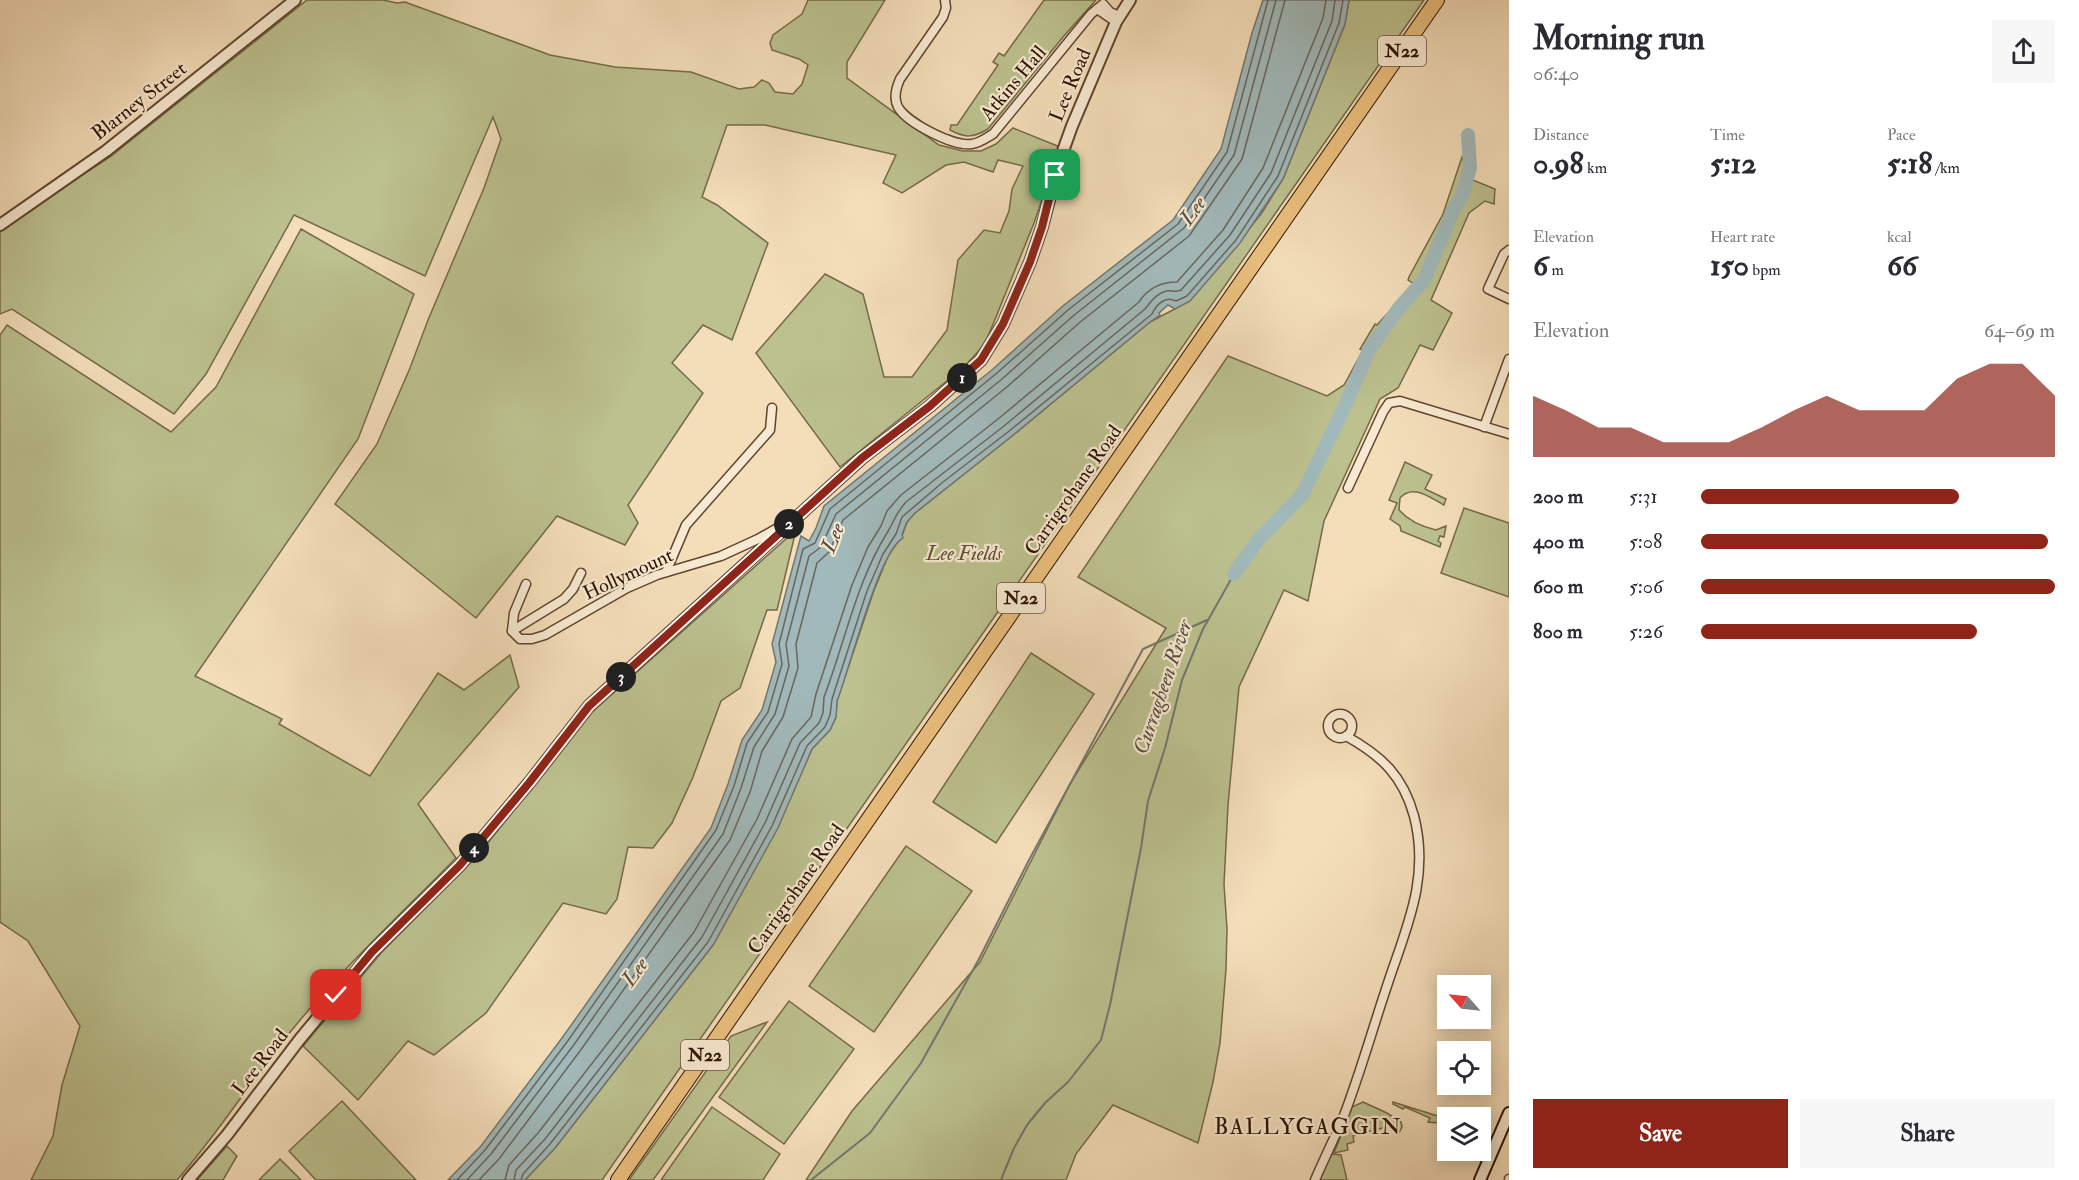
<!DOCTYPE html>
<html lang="en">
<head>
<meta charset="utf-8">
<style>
  body { margin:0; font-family:"IM FELL Double Pica",serif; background:#f7f7f7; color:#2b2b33; height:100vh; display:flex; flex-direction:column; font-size:22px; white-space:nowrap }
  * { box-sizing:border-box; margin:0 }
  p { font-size:20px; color:#7c7c81 }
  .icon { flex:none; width:33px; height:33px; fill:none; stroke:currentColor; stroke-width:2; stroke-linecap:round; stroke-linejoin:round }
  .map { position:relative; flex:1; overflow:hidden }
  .sheet { display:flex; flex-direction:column; background:#fff; width:570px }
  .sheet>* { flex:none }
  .needle { width:39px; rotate:297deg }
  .controls { position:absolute; left:1437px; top:975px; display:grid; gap:12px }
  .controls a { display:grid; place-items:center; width:54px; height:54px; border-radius:0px; background:#fff; box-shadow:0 3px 15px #0003; font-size:30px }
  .pin { position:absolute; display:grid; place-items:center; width:51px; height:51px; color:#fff; margin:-26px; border-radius:12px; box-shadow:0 3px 9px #0006 }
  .km { position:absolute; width:30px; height:30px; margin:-15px; border-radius:50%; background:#222; color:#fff; font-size:16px; line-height:30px; text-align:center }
  .round { display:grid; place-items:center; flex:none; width:63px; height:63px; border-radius:0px; background:#f7f7f7 }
  .overview { display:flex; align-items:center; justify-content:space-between; height:102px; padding:0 24px }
  h1 { font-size:33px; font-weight:700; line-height:45px }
  .figures { display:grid; grid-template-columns:repeat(3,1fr); gap:9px; height:102px; padding:6px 24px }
  .figures div { display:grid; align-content:center }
  .figures b { font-size:30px; font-weight:700 }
  .figures small { font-size:16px; font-weight:400 }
  .figures p { font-size:16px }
  .chart { height:168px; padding:12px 24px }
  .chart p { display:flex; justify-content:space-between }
  .chart svg { width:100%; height:108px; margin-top:6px; fill:#8f2418; opacity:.7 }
  .primary-button { display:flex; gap:12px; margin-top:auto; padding:12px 24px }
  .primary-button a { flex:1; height:69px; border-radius:0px; background:#8f2418; color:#fff; font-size:24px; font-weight:700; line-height:69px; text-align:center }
  .primary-button a+a { background:#f7f7f7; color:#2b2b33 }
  ul { padding:0 24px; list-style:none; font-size:20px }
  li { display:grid; grid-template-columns:96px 72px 1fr; align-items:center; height:45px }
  li i { height:15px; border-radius:8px; background:#8f2418 }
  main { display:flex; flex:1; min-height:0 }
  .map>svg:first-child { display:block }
  .green { fill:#bcc18f; stroke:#756a48; stroke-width:1.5 }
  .water { fill:#a1b9ba; stroke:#737670; stroke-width:1.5 }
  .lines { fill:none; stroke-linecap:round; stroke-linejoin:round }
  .shore { stroke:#68665d; stroke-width:1.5 }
  .stream { stroke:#737670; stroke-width:2 }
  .river { stroke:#a1b9ba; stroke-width:14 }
  .minor-casing { stroke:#60452e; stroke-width:11 }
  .tertiary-casing { stroke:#60452e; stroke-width:14 }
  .secondary-casing { stroke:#2e1200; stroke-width:14 }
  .trunk-casing { stroke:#2e1200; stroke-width:16 }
  .minor { stroke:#f8ead2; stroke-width:8 }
  .tertiary { stroke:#f8ead2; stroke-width:10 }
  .secondary { stroke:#f8ead2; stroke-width:10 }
  .trunk { stroke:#eabf7d; stroke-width:14 }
  .route-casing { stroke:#fff; stroke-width:12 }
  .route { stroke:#8f2418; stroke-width:8 }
  .labels { text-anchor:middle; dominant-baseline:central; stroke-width:4.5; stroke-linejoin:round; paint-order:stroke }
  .shield { fill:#f8ead2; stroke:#6b533f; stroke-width:1.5 }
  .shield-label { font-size:18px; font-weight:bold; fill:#2e1200 }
  .street-label { font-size:20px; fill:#2e1200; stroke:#f8ead2 }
  .park-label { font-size:20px; font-style:italic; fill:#604f32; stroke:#f8ead2 }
  .water-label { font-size:21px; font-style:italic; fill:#564c41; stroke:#f8ead2 }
  .quarter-label { font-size:22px; letter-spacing:1.5px; fill:#2e1200; stroke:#f8ead2 }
</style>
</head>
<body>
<main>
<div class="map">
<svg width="1509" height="1180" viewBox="0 0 1509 1180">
  <rect width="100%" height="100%" fill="#f4deba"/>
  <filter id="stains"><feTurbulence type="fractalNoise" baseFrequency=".00333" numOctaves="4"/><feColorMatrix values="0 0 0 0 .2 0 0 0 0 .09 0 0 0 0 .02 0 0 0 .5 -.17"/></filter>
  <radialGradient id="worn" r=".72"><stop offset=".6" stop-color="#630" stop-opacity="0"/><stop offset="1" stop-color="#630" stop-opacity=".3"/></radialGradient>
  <g class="green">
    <path d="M 307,0 L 383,0 L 397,3 L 405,2 L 550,55 L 615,67 L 691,72 L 739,89 L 754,87 L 762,80 L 769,83 L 775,92 L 793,94 L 802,84 L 808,65 L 799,59 L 772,50 L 770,43 L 773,35 L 802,14 L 808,0 L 885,0 L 847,62 L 847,78 L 939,145 L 963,151 L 981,151 L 996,144 L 1013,128 L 1060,147 L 1034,223 L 985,344 L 963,368 L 840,467 L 756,353 L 825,274 L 863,294 L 884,377 L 912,377 L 947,330 L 958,260 L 984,230 L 1000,233 L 1009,211 L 1012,189 L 1023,166 L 998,160 L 993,172 L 964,162 L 946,165 L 902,193 L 883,183 L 896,155 L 765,125 L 727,125 L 702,197 L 717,205 L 768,243 L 732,340 L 703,325 L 672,363 L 703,393 L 628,505 L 638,523 L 625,545 L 557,516 L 476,618 L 335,504 L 377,444 L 410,368 L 428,320 L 484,188 L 501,139 L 493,117 L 425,276 L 294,215 L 206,374 L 174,414 L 12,309 L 0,314 L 0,231 L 20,215 L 110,157 Z"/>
    <path d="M 1044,0 L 1096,0 L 1063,37 L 988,129 C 973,138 965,138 950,130 L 951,125 L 957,125 L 998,65 L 993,62 L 999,53 L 1004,56 Z"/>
    <path d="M 1349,0 L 1424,0 L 602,1180 L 525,1180 L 555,1148 L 713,945 L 777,828 L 812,749 L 830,730 L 836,717 L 837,701 L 873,593 L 888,556 L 902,536 L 907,522 L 915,513 L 1012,436 L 1150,322 L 1190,301 L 1261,214 L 1283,179 L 1345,24 Z"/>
    <path d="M 1462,157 L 1470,179 L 1495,189 L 1494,204 L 1485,201 L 1469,213 L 1431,300 L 1452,313 L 1433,350 L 1420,345 L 1398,388 L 1380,399 L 1324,521 L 1308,601 L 1284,590 L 1239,687 L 1228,805 L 1224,884 L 1227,929 L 1226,969 L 1220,1043 L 1213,1082 L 1198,1143 L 1113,1105 L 1076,1154 L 1066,1180 L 806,1180 L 852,1111 L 980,962 L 1070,784 L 1166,628 L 1078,577 L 1228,356 L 1327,396 L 1344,385 L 1363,350 L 1360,349 L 1375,324 L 1377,325 L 1414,284 L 1408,280 L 1409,277 L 1443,214 Z"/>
    <path d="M 301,229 L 414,294 L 358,439 L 195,676 L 282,719 L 279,724 L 370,776 L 438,673 L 464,690 L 510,655 L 519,687 L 418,804 L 456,858 C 397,918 335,975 283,1041 C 247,1087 216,1136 177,1180 L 31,1180 L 53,1136 L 62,1085 L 80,1026 L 28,941 L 0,922 L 0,335 L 7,325 L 171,432 L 216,387 Z"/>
    <path d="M 1405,462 L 1432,475 L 1425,489 L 1446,499 L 1444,505 C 1429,497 1413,484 1400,498 L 1399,510 C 1408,520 1423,527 1436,530 L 1446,526 L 1444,537 L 1440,536 L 1438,541 L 1441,543 L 1440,547 L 1401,531 L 1400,526 L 1390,519 L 1397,503 L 1389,500 Z"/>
    <path d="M 1464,508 L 1509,523 L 1509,597 L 1441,573 Z"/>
    <path d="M 796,530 L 777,610 L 767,610 L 740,688 L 721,701 L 693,777 L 672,823 L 653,848 L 628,847 L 617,899 L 606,914 L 563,903 L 486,1013 L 434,1055 L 408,1041 L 358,1100 L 303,1046 L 382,952 L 479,854 L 591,713 Z"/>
    <path d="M 1031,653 L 1094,694 L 996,843 L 933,802 Z"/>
    <path d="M 906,846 L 972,891 L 874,1032 L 809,986 Z"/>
    <path d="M 789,1001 L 854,1049 L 784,1144 L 719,1097 Z"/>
    <path d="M 767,1022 L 653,1180 L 629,1180 L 731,1036 Z"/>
    <path d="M 342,1101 L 416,1180 L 316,1180 L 289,1151 Z"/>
    <path d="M 1363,1102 L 1387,1113 L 1401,1122 L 1402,1127 L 1398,1135 L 1394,1125 L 1353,1136 L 1354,1142 L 1347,1144 L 1348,1150 L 1334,1153 L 1352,1107 Z"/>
    <path d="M 1393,1102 L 1444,1118 L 1446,1120 L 1438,1123 L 1428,1122 L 1430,1118 L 1405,1107 L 1403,1109 L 1393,1104 Z"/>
    <path d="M 712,1107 L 780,1154 L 763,1180 L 661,1180 Z"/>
    <path d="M 227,1146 L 237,1156 L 223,1180 L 197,1180 Z"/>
    <path d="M 1333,1154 L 1341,1155 L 1347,1180 L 1319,1180 L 1329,1157 Z"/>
    <path d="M 280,1159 L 301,1180 L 259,1180 Z"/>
  </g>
  <path class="water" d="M 1263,0 L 1349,0 L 1345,24 L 1283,179 L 1240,243 L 1190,301 L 1175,309 L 1168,305 L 1159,313 L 1160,315 L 1150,322 L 1012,436 L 915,513 L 907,522 L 902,534 L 903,538 C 879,550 849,671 837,701 L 836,717 L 830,730 L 812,749 L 778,828 L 713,945 L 555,1148 L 525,1180 L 448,1180 L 481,1146 L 562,1038 L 711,828 L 728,784 L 742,740 L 762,710 L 776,662 L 772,644 L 801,536 L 809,541 L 816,528 L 824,506 L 993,369 L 1064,305 L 1173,220 L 1221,149 L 1252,33 Z"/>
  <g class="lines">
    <g class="shore">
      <path d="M 457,1180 L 485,1150 L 567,1042 L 716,830 L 734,786 L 747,743 L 768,712 L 782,664 L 779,644 L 803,549 L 815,543 L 830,509 L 997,373 L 1068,310 L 1178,224 L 1227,152 L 1268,0"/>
      <path d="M 467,1180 L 491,1154 L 573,1046 L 723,834 L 741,788 L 754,747 L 775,714 L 789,666 L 786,644 L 809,556 L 821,547 L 836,514 L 1002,379 L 1073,316 L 1184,228 L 1234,155 L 1276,0"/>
      <path d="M 479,1180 L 499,1159 L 580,1051 L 730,840 L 750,792 L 762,751 L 783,717 L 798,668 L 796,644 L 817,563 L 829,552 L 843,520 L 1008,386 L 1079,323 L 1189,236 L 1242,159 L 1285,0"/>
      <path d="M 505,1180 L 509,1165 L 538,1133 L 694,932 L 757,819 L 792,739 L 811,717 L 816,694 L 852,585 L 868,547 L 881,526 L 887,511 L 901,495 L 998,419 L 1139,302 C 1148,288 1160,282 1177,282 L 1223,230 L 1263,168 L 1323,18 L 1326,0"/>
      <path d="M 514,1180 L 516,1170 L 545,1139 L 702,937 L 765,823 L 800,743 L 819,723 L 823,713 L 824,697 C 845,642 856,583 887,533 C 895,520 895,514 906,502 L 1004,426 L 1145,309 C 1150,302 1157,293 1166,291 C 1172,290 1175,293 1181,290 L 1230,235 L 1271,173 L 1332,21 L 1335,0"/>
      <path d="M 521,1180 L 523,1174 L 550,1144 L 708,942 L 772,826 L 807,746 L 825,727 L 830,715 L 832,699 L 867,591 L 883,554 L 896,534 L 902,517 L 943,482 L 1008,432 L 1152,314 C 1157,303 1166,296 1176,301 L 1187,296 L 1236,240 L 1278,176 L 1339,23 L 1343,0"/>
    </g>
    <g class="stream">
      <path d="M 811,1180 L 870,1133 L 921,1063 L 979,959 L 1029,860 L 1143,649 L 1207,620"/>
      <path d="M 1001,1180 L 1014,1148 L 1027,1125 L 1045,1103 L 1068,1082 L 1101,1040 L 1110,1005 L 1141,848 L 1148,801 L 1165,748 L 1182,680 L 1203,629 L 1234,574"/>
    </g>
    <path class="river" d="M 1234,574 L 1258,540 L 1302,495 L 1343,410 L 1369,350 L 1399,308 L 1424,280 L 1453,211 L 1462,196 L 1470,168 L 1468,135"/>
    <g class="minor-casing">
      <g id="minor">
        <path d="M 945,0 L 946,8 L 943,17 L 900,79 C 896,88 893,98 898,107 C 907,123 954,147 972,144 C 980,143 986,138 993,134 L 1091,14 L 1103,4 L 1110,12 L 1119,16"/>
        <path d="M 1097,9 L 1116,22"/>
        <path d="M 1509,250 L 1504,254 L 1488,289 L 1509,299"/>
        <path d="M 1484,427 L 1509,359"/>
        <path d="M 1348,488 L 1383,412 L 1389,403 L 1400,401 L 1509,434"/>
        <path d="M 666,572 L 686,525 L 770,430 L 772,408"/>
        <path d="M 581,573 L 573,589 L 564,599 L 512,631 L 520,639 L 532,639 L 545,635 L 627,588 L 657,575 L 721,556 L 758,539 L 788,522"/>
        <path d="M 512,631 L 514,613 L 526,584"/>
        <circle cx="1340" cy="726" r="12"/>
        <path d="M 1315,1180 C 1324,1159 1334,1139 1343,1118 C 1359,1077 1371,1034 1385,992 C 1404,932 1431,881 1414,816 C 1403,776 1382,756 1346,736"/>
        <path d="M 1509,1180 L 1509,1179"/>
      </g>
    </g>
    <g class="tertiary-casing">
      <g id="tertiary">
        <path d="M 0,225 L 106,151 L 295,0"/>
        <path d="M 188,1180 L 227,1135 L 300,1039 L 372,952 L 460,865 L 529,783 L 589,706 L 862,458 L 930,406 L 981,360 L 1003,324 L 1030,262 L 1042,227 L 1059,162 L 1072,126 L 1116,22 L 1130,0"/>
      </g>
    </g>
    <g class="secondary-casing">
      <path id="secondary" d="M 1480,1180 L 1509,1113"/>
    </g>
    <g class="trunk-casing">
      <path id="trunk" d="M 618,1180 L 1437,0"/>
    </g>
    <use href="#minor" class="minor"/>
    <use href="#tertiary" class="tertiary"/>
    <use href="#secondary" class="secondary"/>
    <use href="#trunk" class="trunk"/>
  </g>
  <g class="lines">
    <g class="route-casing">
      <path id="route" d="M 336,995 L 372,952 L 460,865 L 529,783 L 589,706 L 862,458 L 930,406 L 981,360 L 1003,324 L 1030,262 L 1042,227 L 1055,175"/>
    </g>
    <use href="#route" class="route"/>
  </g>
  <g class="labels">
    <g class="shield">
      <rect x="1378" y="36" width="48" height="30" rx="4.5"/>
      <rect x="997" y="583" width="48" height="30" rx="4.5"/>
      <rect x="681" y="1040" width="48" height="30" rx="4.5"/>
    </g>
    <g class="shield-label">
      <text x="1402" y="51">N22</text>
      <text x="1021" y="598">N22</text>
      <text x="705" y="1055">N22</text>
    </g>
    <g class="street-label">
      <text transform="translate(1013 83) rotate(-50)">Atkins Hall</text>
      <text transform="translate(1070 85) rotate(-67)">Lee Road</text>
      <text transform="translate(139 101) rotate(-38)">Blarney Street</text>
      <text transform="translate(1073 490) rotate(-55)">Carrigrohane Road</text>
      <text transform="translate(628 574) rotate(-25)">Hollymount</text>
      <text transform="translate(796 889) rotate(-55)">Carrigrohane Road</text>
      <text transform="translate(260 1062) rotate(-52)">Lee Road</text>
    </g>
    <g class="park-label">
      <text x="964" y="553">Lee Fields</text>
    </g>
    <g class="water-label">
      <text transform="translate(1193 211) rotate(-54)">Lee</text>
      <text transform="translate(833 538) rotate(-68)">Lee</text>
      <text transform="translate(1163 687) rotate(-71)">Curragheen River</text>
      <text transform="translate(635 972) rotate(-54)">Lee</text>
    </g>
    <g class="quarter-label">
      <text x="1308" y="1127">BALLYGAGGIN</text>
    </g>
  </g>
  <rect width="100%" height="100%" filter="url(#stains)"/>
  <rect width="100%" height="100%" fill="url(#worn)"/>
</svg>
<div class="controls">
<a><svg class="needle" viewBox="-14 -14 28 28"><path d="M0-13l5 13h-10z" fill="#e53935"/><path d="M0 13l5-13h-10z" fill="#7c7c81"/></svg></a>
<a><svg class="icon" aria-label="locate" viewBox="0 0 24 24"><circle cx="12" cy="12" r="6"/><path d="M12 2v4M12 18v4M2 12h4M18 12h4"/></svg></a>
<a><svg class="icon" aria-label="layers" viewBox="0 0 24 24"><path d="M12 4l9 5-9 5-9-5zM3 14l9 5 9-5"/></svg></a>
</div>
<div class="pin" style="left:1055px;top:175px;background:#1e9e55"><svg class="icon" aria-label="arrive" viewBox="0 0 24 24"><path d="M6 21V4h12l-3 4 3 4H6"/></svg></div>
<div class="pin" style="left:336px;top:995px;background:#d93025"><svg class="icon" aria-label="check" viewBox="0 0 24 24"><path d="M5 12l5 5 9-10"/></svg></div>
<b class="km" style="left:962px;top:378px">1</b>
<b class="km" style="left:789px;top:524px">2</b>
<b class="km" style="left:621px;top:677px">3</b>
<b class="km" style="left:474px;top:848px">4</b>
</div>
<section class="sheet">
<div class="overview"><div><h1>Morning run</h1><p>06:40</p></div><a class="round"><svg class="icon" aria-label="share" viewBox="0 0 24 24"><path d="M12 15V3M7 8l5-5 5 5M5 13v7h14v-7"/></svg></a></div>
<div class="figures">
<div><p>Distance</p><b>0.98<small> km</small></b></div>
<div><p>Time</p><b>5:12</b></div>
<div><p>Pace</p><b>5:18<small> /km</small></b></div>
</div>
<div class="figures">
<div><p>Elevation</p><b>6<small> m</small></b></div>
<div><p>Heart rate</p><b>150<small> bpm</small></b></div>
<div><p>kcal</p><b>66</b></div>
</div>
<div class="chart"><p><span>Elevation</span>64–69 m</p>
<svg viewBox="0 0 160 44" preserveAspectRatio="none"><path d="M0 44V19L10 25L20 32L30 32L40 38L50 38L60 38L70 32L80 25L90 19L100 25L110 25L120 25L130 12L140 6L150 6L160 19V44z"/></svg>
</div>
<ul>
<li><b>200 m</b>5:31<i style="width:73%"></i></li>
<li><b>400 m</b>5:08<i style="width:98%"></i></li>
<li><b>600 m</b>5:06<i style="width:100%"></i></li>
<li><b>800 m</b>5:26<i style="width:78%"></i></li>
</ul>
<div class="primary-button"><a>Save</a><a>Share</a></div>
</section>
</main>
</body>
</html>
